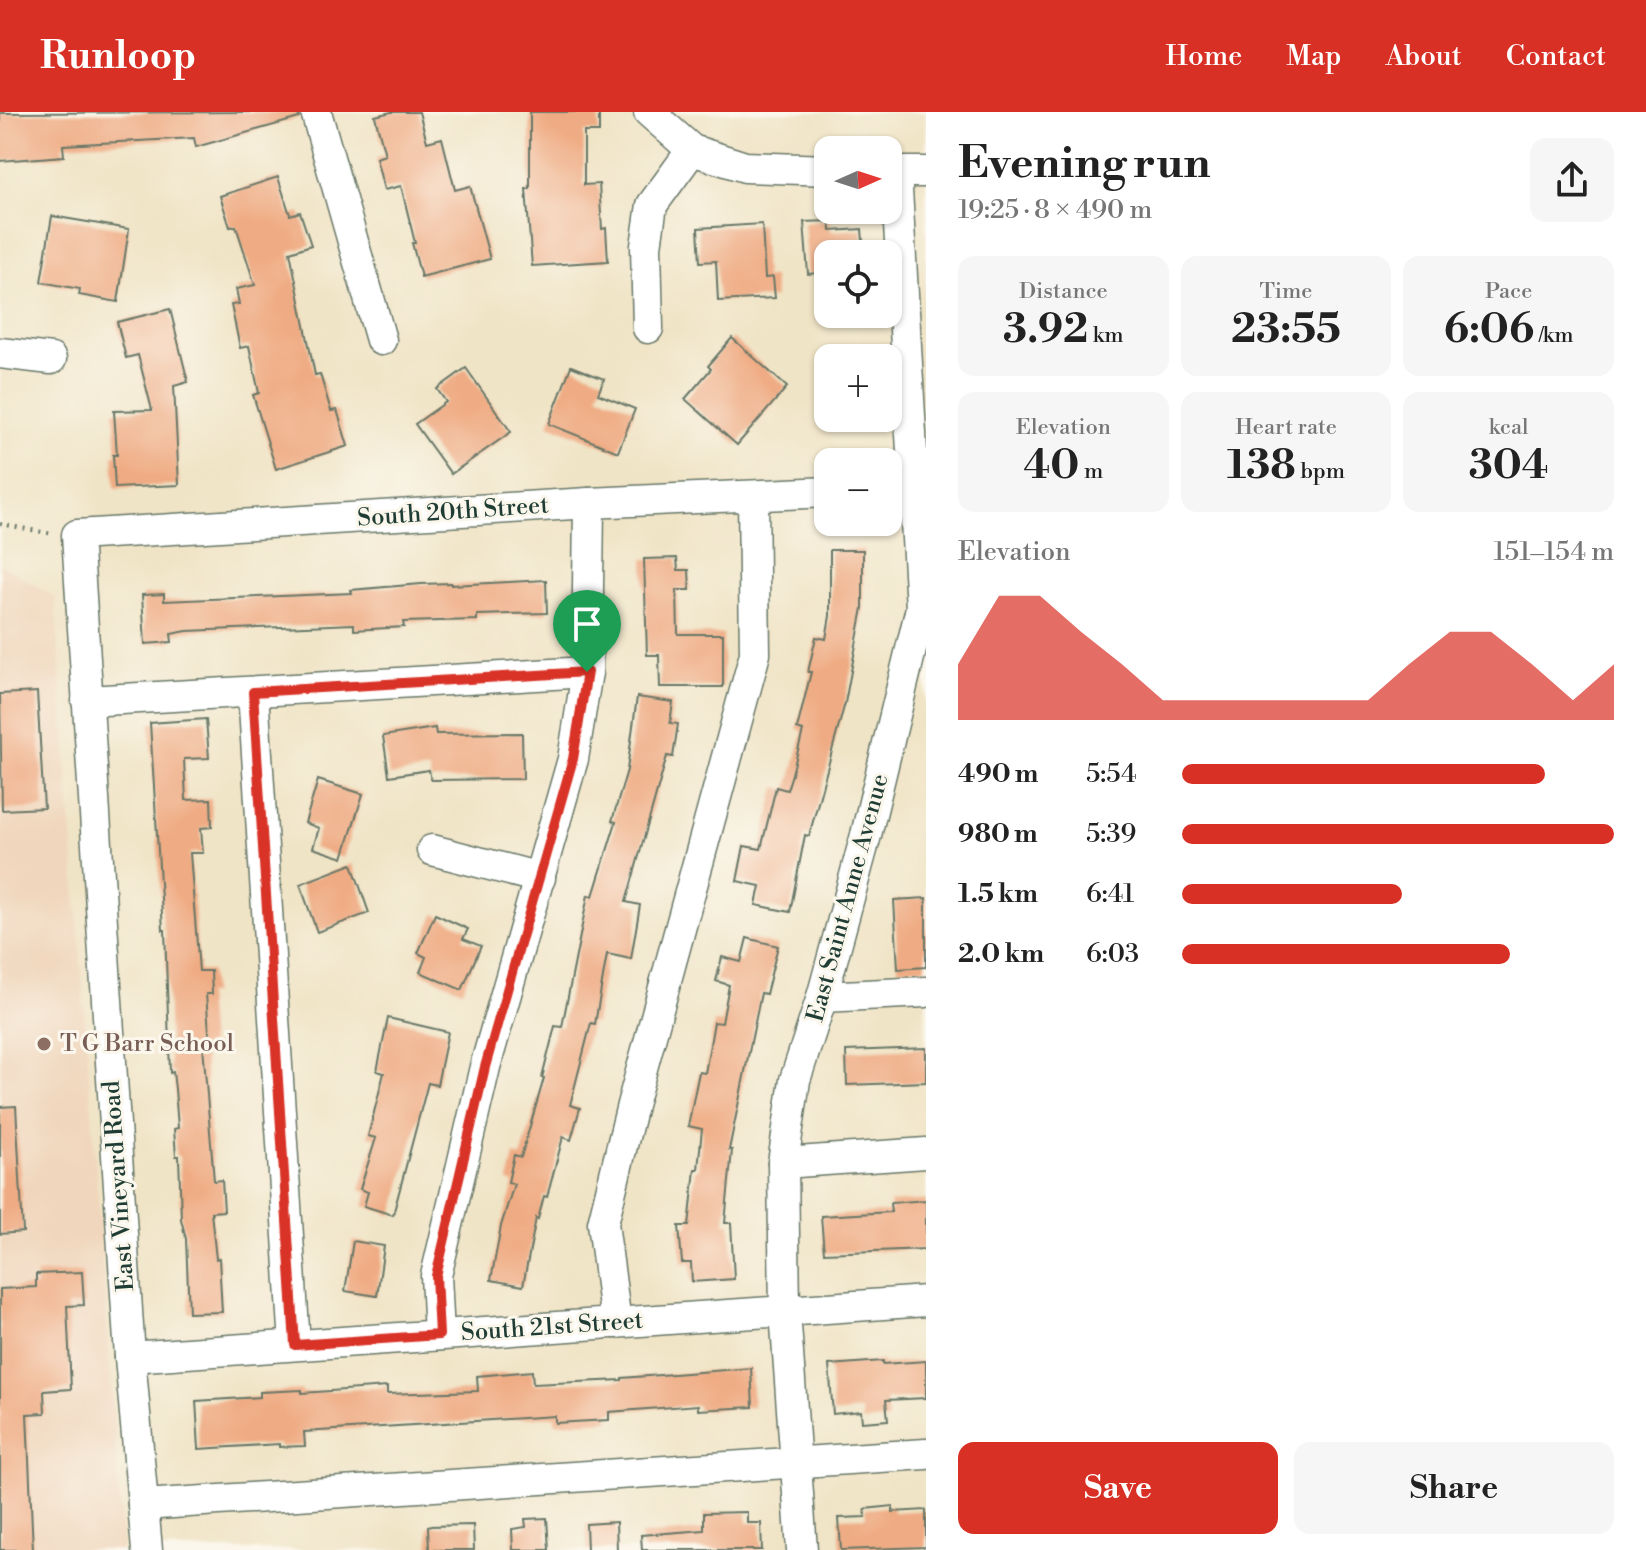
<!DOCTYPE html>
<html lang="en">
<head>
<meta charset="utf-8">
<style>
  body { margin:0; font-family:"Libre Bodoni",serif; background:#f6f6f6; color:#222; height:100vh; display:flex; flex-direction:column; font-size:30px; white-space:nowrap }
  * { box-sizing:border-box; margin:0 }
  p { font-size:26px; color:#767676 }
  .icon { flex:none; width:44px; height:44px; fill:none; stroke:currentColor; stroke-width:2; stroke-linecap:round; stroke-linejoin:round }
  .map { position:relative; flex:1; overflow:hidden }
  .details { display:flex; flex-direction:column; background:#fff; width:720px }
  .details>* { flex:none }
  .needle { width:52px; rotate:87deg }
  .buttons { position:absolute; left:814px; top:24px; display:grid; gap:16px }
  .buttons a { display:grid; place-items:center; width:88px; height:88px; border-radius:16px; background:#fff; box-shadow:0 2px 6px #0004; font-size:40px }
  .pin { position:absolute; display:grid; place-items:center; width:68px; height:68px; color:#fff; margin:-82px -34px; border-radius:50% 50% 50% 0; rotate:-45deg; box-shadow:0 0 8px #0007 }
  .pin .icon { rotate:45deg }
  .round { display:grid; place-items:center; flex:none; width:84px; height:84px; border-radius:16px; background:#f6f6f6 }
  .head { display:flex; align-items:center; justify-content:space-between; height:136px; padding:0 32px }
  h1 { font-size:44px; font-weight:700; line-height:60px }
  .metrics { display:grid; grid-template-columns:repeat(3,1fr); gap:12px; height:136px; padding:8px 32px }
  .metrics div { display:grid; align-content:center; border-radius:16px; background:#f6f6f6; text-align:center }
  .metrics b { font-size:40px; font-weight:700 }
  .metrics small { font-size:22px; font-weight:400 }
  .metrics p { font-size:22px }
  .chart { height:224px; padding:16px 32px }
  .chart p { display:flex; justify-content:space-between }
  .chart svg { width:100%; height:144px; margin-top:8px; fill:#d93025; opacity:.7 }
  .button { display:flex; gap:16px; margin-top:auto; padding:16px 32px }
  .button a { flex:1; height:92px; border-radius:16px; background:#d93025; color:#fff; font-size:32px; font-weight:700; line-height:92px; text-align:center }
  .button a+a { background:#f6f6f6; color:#222 }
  ul { padding:0 32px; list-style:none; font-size:26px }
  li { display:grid; grid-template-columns:128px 96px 1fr; align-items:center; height:60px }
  li i { height:20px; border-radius:10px; background:#d93025 }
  header { display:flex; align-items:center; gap:48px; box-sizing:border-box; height:112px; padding:0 40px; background:#d93025; color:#fff }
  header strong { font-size:38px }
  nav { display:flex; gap:44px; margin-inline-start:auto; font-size:28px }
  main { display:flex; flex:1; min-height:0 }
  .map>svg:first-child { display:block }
  .built { fill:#f0d6bc }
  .building { fill:#efab83 }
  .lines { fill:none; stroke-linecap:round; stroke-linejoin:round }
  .minor-casing { stroke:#687767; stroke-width:33 }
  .path { stroke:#687767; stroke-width:4; stroke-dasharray:2 6; stroke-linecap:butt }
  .minor { stroke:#fff; stroke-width:30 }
  .route-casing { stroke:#fff; stroke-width:16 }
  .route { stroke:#d93025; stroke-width:10 }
  .education-dot { fill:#8d6e63; stroke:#fbf7ec; stroke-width:3 }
  .labels { text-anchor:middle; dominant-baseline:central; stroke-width:6; stroke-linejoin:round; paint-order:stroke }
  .street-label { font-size:24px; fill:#1f3d34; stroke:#fbf7ec }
  .education-label { font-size:24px; fill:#785e54; stroke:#fbf7ec; text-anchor:start }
</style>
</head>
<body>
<header>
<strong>Runloop</strong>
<nav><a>Home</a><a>Map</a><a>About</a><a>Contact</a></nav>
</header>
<main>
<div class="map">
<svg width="926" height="1438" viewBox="0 0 926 1438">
  <rect width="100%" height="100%" fill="#fbf7ec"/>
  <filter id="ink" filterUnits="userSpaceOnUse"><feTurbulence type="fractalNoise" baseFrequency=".0125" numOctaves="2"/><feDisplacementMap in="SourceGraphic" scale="16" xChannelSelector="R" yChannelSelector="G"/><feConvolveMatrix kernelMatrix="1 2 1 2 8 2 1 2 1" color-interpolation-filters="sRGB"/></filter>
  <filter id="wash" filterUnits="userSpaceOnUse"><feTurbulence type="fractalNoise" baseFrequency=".006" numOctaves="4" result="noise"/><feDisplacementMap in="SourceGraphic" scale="32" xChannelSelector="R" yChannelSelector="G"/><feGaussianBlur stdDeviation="1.8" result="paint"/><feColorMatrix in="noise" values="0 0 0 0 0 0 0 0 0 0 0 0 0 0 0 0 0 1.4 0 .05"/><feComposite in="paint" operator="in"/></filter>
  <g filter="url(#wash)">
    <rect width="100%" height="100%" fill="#f0e4c6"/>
    <path class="built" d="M 0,452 L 55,485 L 123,1438 L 0,1438 Z"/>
    <g id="blocks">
      <g class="building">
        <path d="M 298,0 L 299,6 L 196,35 L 194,26 L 63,33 L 64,44 L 0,49 L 0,1 Z"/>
        <path d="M 391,0 L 419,0 L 427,30 L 442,26 L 455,78 L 470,74 L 490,147 L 421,165 L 412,131 L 415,131 L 401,74 L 384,78 L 376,46 L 385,43 L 375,4 Z"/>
        <path d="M 530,0 L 599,0 L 599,20 L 584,20 L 584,73 L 599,72 L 602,117 L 606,116 L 608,149 L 532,154 L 526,77 L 530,77 Z"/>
        <path d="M 278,65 L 290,103 L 300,100 L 311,133 L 290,140 L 315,263 L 320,262 L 331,299 L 337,298 L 348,334 L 276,357 L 253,283 L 259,281 L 249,234 L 240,236 L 231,193 L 239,192 L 236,177 L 255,173 L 236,114 L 230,115 L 220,84 Z"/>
        <path d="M 52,104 L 129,117 L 118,190 L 79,183 L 80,177 L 41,170 Z"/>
        <path d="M 830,109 L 831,119 L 862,117 L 864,142 L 828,142 L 828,160 L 808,162 L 804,110 Z"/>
        <path d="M 762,112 L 765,166 L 773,165 L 775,186 L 718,189 L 716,149 L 700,150 L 698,116 Z"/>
        <path d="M 170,197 L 188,270 L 174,274 L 179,373 L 115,376 L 113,343 L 117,343 L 114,299 L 152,298 L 138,243 L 126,246 L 117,210 Z"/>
        <path d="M 732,226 L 787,275 L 737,333 L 685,287 L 711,257 L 708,254 Z"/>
        <path d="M 571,254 L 604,267 L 598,282 L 635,297 L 618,340 L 549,312 Z"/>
        <path d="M 466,256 L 511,320 L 451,362 L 415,312 L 446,290 L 437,277 Z"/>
        <path d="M 830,438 L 863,438 L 863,496 L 845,591 L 809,724 L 805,723 L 790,800 L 756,793 L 760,774 L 737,769 L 744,734 L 761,737 L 776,675 L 787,678 L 792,662 L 803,619 L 797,617 L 811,560 L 808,560 L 816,525 L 826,527 L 830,504 Z"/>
        <path d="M 677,446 L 678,458 L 689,458 L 690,478 L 677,478 L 678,522 L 723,522 L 723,575 L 660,575 L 659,543 L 647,543 L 644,447 Z"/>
        <path d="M 546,468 L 547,501 L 477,503 L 477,508 L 403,510 L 404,515 L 354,518 L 354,512 L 187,519 L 171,522 L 172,530 L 145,532 L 142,483 L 164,482 L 164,489 L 352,481 L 351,478 L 421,472 L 451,471 L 451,473 Z"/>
        <path d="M 37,580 L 44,696 L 2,698 L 0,582 Z"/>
        <path d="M 637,585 L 673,590 L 670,611 L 678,612 L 673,645 L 667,644 L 626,790 L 640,793 L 631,847 L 607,842 L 595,912 L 591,911 L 570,993 L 580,996 L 571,1028 L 563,1025 L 547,1085 L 544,1084 L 538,1107 L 536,1106 L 523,1174 L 491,1168 L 501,1114 L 514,1072 L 508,1070 L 514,1043 L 521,1045 L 544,966 L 542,966 L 555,914 L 562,915 L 588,783 L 593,784 L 616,710 L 612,709 L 627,658 Z"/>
        <path d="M 206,607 L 209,646 L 184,647 L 186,688 L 211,687 L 212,715 L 201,716 L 203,741 L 190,741 L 199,859 L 211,859 L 212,882 L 206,882 L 210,932 L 203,933 L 214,1069 L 222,1068 L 224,1099 L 211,1100 L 216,1147 L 219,1146 L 222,1200 L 189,1201 L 186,1127 L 181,1107 L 179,1044 L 176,1044 L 174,1017 L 178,1016 L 175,977 L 173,960 L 170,961 L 165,818 L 163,818 L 150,611 Z"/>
        <path d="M 435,616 L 436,622 L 522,621 L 523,667 L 431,668 L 429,658 L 389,664 L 383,624 Z"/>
        <path d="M 318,668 L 363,682 L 343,746 L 313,736 L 319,716 L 305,711 Z"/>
        <path d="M 352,752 L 369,801 L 317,820 L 300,772 Z"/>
        <path d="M 926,786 L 926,855 L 898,857 L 894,788 Z"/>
        <path d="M 435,802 L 468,817 L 463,827 L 481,834 L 462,878 L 420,860 L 426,845 L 418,841 Z"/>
        <path d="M 747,826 L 778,834 L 766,882 L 761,881 L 729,1038 L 732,1038 L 725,1111 L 731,1111 L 734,1167 L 692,1170 L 691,1151 L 682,1151 L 679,1114 L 689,1114 L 695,1057 L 698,1057 L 702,1017 L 688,1014 L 699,960 L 705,961 L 714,910 L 722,911 L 729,873 L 716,869 L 722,845 L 741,850 Z"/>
        <path d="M 388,906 L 448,920 L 437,973 L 428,971 L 393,1103 L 364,1094 L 368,1080 L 360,1077 L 376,1026 L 368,1024 L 384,961 L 377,959 Z"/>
        <path d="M 926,936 L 926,970 L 847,973 L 846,939 Z"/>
        <path d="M 16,994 L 23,1120 L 0,1122 L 0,995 Z"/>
        <path d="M 926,1088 L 926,1137 L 824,1141 L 821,1104 L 891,1100 L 890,1091 Z"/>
        <path d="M 353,1129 L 384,1134 L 377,1184 L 345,1179 Z"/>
        <path d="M 82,1160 L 84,1193 L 67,1194 L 71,1277 L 44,1279 L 45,1301 L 27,1302 L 33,1438 L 0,1438 L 0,1177 L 36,1175 L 36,1162 Z"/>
        <path d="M 883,1249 L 883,1252 L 926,1249 L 926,1286 L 886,1288 L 888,1308 L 862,1310 L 861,1299 L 833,1302 L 829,1253 Z"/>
        <path d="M 751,1256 L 753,1295 L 698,1298 L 698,1293 L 609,1300 L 609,1308 L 555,1311 L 555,1304 L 304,1320 L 305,1334 L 279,1335 L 279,1332 L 199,1337 L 196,1289 L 260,1285 L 260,1280 L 302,1278 L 302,1281 L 387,1275 L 387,1282 L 478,1279 L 477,1264 L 532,1259 L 533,1272 L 622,1268 L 622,1266 Z"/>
        <path d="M 893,1394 L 893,1400 L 926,1398 L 926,1435 L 841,1438 L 839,1406 L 866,1405 L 865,1397 Z"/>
        <path d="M 747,1400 L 747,1411 L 761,1411 L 762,1438 L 642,1438 L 641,1423 L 704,1418 L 704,1401 Z"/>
        <path d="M 547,1406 L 549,1438 L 513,1438 L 512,1417 L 526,1415 L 525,1407 Z"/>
        <path d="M 616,1410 L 617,1438 L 587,1438 L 586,1412 Z"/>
        <path d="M 473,1413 L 474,1438 L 429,1438 L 428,1414 Z"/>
      </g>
    </g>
  </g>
  <g filter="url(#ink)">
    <use href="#blocks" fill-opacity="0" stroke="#687767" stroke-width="2"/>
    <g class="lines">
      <g class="minor-casing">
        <g id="minor">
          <path d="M 316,0 L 381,228"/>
          <path d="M 649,0 L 692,38 L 745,55 L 828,58"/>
          <path d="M 888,60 L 926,60"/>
          <path d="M 648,216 L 646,134 L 652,93 L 692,38"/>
          <path d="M 0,241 L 51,247"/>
          <path d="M 888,376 L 926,373"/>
          <path d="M 253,580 L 295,1233"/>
          <path d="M 87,589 L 587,560"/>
          <path d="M 432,738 L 540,766"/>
          <path d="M 822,885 L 926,880"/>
          <path d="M 783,1051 L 926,1041"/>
          <path d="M 616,1211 L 603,1111 L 632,993 L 755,542 L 753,385"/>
          <path d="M 439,1223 L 436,1164 L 485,955 L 573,647 L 587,560 L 589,391"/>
          <path d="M 130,1245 L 926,1189"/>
          <path d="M 143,1393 L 926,1342"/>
          <path d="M 147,1438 L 130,1245 L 77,423 L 589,391 L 828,380"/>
          <path d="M 802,1438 L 785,1199 L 783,1051 L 795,968 L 822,885 L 866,723 L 921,496 L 896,60"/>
        </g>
      </g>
      <path class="path" d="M 0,412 L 53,422"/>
      <use href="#minor" class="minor"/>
    </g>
  </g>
  <g class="lines" filter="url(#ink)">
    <g class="route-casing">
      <path id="route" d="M 587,560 L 573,647 L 485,955 L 436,1164 L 439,1223 L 295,1233 L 253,580 Z"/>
    </g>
    <use href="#route" class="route"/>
  </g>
  <circle class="education-dot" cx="44" cy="932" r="8"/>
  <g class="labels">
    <g class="street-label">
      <text transform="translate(453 400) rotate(-4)">South 20th Street</text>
      <text transform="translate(848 786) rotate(-75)">East Saint Anne Avenue</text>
      <text transform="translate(119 1074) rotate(-94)">East Vineyard Road</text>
      <text transform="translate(552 1215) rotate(-4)">South 21st Street</text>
    </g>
    <g class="education-label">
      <text x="60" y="932">T G Barr School</text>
    </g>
  </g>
</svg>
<div class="buttons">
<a><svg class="needle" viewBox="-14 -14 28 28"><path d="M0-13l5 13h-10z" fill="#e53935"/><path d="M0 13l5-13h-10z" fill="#767676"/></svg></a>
<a><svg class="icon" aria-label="locate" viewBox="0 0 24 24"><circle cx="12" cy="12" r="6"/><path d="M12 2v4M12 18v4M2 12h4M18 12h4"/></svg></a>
<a>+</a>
<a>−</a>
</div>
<div class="pin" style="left:587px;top:560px;background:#1e9e55"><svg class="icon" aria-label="arrive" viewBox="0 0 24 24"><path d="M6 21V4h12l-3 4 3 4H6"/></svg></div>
</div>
<section class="details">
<div class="head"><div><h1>Evening run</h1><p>19:25 · 8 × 490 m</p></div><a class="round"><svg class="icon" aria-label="share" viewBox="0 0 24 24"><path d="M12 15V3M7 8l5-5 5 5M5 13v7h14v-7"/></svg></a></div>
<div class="metrics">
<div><p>Distance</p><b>3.92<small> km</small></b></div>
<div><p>Time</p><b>23:55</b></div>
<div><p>Pace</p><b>6:06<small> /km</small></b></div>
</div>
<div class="metrics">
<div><p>Elevation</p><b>40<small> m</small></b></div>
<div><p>Heart rate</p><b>138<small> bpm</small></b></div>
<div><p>kcal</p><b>304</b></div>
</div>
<div class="chart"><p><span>Elevation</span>151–154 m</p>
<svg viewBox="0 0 160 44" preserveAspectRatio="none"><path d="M0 44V27L10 6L20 6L30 17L40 27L50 38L60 38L70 38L80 38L90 38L100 38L110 27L120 17L130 17L140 27L150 38L160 27V44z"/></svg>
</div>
<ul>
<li><b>490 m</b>5:54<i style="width:84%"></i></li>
<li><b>980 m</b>5:39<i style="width:100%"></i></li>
<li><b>1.5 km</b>6:41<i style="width:51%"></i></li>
<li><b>2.0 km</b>6:03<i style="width:76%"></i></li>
</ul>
<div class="button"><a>Save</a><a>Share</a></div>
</section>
</main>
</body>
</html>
